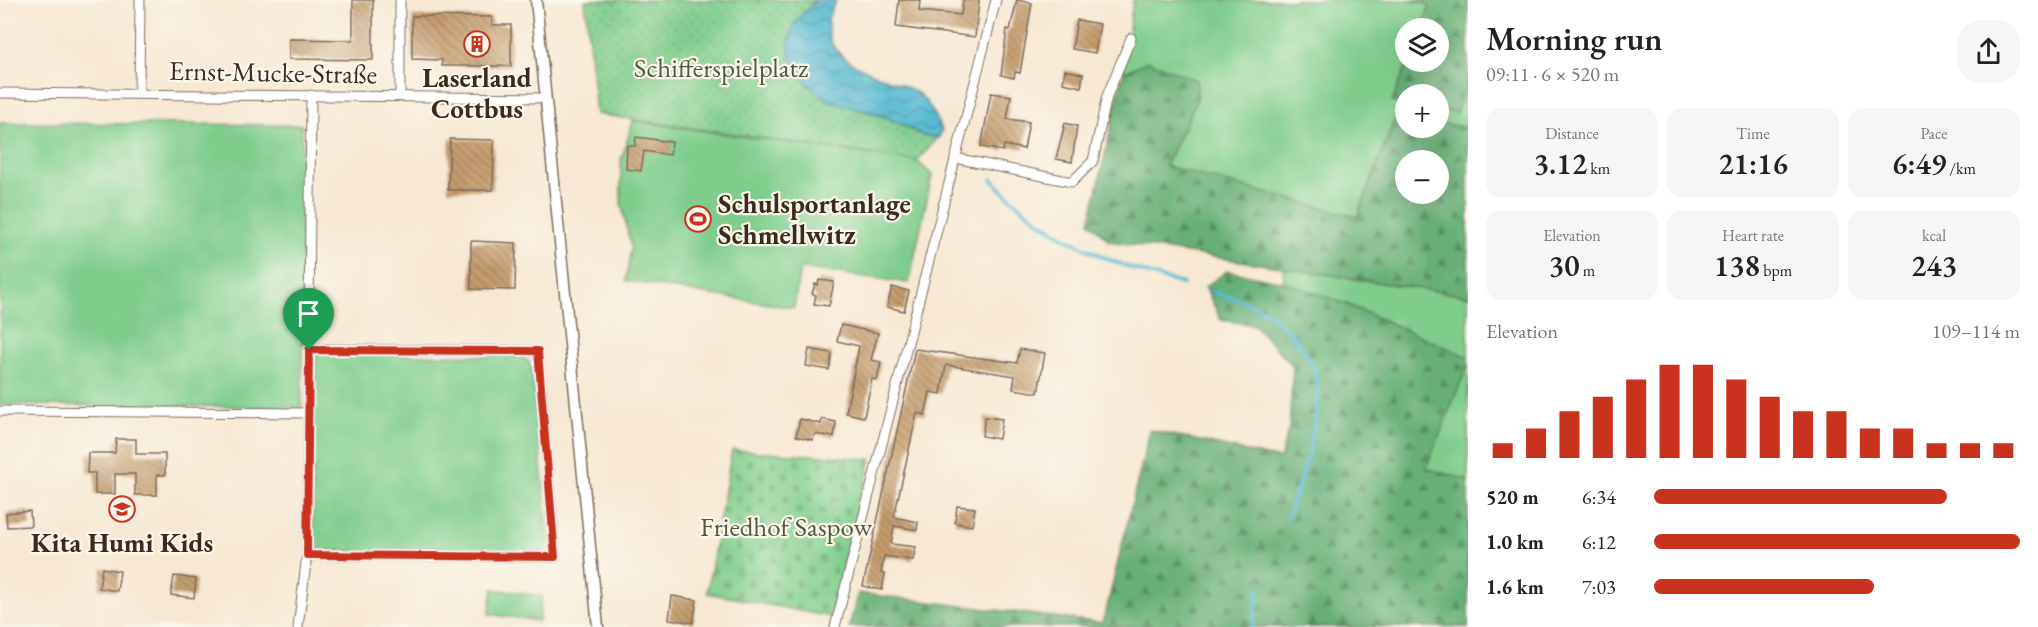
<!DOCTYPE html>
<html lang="en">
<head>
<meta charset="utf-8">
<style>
  body { margin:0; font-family:"EB Garamond",serif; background:#f6f6f6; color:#222; height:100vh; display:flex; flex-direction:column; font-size:22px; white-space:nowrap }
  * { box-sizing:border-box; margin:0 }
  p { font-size:20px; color:#767676 }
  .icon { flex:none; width:33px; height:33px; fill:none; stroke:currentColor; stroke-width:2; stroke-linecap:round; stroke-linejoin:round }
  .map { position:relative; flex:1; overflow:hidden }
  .sheet { display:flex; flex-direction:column; background:#fff; width:570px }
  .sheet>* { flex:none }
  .fabs { position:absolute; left:1395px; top:18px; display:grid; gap:12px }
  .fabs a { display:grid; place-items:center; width:54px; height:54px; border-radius:50%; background:#fff; box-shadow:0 6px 24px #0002; font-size:30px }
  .pin { position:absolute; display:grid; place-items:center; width:51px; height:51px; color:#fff; margin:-62px -26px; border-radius:50% 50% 50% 0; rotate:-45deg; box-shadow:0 0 6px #0007 }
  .pin .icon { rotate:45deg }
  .round { display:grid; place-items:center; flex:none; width:63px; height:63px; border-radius:24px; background:#f6f6f6 }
  .summary { display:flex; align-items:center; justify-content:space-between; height:102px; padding:0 18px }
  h1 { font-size:33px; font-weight:600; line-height:45px }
  .figures { display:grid; grid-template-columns:repeat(3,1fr); gap:9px; height:102px; padding:6px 18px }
  .figures div { display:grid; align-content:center; border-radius:15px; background:#f6f6f6; text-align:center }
  .figures b { font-size:30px; font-weight:600 }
  .figures small { font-size:16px; font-weight:400 }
  .figures p { font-size:16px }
  .chart { height:168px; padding:12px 18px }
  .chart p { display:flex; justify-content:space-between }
  .chart svg { width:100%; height:108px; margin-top:6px; stroke:#c8321e; stroke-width:6 }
  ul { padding:0 18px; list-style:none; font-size:20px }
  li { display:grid; grid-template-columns:96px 72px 1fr; align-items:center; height:45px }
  li i { height:15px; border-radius:8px; background:#c8321e }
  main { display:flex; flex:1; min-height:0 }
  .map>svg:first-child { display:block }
  .grass { fill:#7ecd8d; stroke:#5c7c56; stroke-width:1.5 }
  .forest { fill:url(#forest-firs); stroke:#506d4b; stroke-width:1.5; fill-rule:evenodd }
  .cemetery { fill:url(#cemetery-stones); stroke:#5c7c56; stroke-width:1.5 }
  .park { fill:url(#park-dots); stroke:#5c7c56; stroke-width:1.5 }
  .water { fill:url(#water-waves); stroke:#467277; stroke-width:1.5 }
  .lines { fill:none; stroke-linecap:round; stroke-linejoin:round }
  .stream { stroke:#52b9d0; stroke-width:4 }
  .building { fill:url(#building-back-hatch) }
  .minor-casing { stroke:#7d6c5e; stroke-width:11 }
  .tertiary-casing { stroke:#7d6c5e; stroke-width:13 }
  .minor { stroke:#fff; stroke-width:9 }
  .tertiary { stroke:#fff; stroke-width:10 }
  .route-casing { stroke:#fff; stroke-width:12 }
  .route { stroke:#c8321e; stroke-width:8 }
  .labels { text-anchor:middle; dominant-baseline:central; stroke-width:4.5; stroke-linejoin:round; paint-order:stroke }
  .park-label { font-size:27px; fill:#4f5b3f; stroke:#fbf7ec }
  .street-label { font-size:27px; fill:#3b2a1e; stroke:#fbf7ec }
  .poi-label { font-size:27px; font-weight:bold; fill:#3b2a1e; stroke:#fbf7ec }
</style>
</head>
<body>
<main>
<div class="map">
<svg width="1468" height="627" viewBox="0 0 1468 627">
  <defs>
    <pattern id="forest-firs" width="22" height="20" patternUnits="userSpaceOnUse" patternTransform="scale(1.5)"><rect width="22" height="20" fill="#66b078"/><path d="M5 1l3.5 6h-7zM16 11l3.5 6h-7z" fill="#558f62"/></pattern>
    <pattern id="cemetery-stones" width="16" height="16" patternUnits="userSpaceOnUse" patternTransform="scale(1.5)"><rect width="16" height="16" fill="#7ecd8d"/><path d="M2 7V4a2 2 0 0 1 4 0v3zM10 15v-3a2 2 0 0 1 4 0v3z" fill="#6eb079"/></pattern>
    <pattern id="park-dots" width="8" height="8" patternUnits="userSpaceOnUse" patternTransform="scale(1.5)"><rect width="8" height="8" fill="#7ecd8d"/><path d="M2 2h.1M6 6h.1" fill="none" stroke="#6eb079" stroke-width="1.8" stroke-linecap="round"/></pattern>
    <pattern id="water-waves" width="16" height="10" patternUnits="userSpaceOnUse" patternTransform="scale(1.5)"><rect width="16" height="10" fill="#52b9d0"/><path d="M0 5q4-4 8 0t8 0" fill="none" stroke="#4597a8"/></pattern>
    <pattern id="building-back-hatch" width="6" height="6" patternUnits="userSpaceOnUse" patternTransform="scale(1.5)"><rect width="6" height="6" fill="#c49d6d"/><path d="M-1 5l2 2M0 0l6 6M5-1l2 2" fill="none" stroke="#a08059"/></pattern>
  </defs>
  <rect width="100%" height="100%" fill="#fbf7ec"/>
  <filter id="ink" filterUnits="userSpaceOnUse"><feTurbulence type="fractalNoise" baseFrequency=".0167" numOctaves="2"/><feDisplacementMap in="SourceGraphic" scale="12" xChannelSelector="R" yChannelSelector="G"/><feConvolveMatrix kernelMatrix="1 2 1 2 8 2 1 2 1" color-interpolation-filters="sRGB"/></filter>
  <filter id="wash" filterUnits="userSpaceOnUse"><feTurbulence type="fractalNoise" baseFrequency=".008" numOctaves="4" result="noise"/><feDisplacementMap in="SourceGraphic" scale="24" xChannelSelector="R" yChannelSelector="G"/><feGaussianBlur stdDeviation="1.35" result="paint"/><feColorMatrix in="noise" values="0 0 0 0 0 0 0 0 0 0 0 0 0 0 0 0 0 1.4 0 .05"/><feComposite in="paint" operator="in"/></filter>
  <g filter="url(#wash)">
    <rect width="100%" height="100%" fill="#f7e8d4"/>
    <g class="grass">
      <path d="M 1133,0 L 1409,0 L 1431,5 L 1421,28 L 1406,28 L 1406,62 L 1408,62 L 1393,102 L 1405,104 L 1405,117 L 1396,116 L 1357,217 L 1165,166 L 1198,98 L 1148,61 L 1123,73 Z"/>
      <path d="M 1468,79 L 1468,128 L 1439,123 L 1438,110 L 1456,113 Z"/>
      <path d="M 633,121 L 917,161 L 932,175 L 909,283 L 800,268 L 794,308 L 626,281 L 631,247 L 621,202 L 621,160 Z"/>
      <path d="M 0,123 L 302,125 L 302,407 L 0,405 Z"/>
      <path d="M 1283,268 L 1468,296 L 1468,357 L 1346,304 L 1284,282 Z"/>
      <path d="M 315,354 L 521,356 L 531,364 L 549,542 L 547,548 L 540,553 L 312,551 Z"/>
      <path d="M 1468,364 L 1468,480 L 1425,469 Z"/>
      <path d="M 493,589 L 542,596 L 539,621 L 489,614 Z"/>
    </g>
    <g class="forest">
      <path d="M 1409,0 L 1468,0 L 1468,79 L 1456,113 L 1439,110 L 1438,94 L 1406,94 L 1405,104 L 1392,102 L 1408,62 L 1438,62 L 1438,28 L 1421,28 L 1430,5 Z"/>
      <path d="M 1148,61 L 1196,80 L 1198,97 L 1165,166 L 1357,217 L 1396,116 L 1405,117 L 1406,128 L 1438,128 L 1439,123 L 1468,128 L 1468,296 L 1109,241 L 1090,222 L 1123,73 ZM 1438,160 L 1438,194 L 1406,194 L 1406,160 Z"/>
      <path d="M 1227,271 L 1284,282 L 1346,304 L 1468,357 L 1468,364 L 1426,468 L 1468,480 L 1468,627 L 849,627 L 858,593 L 1103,623 L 1150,430 L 1280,459 L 1289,427 L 1293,366 L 1254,325 L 1221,320 L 1205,287 Z"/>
    </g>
    <path class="cemetery" d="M 732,450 L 871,459 L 831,617 L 707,593 Z"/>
    <path class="park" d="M 585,0 L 816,0 L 811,3 L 826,100 L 886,117 L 924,136 L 939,137 L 917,161 L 596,114 Z"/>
    <path class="water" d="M 816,0 L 836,0 C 834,6 828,15 828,22 C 823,67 889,75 916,92 C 927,99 937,119 942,131 L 939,137 L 924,136 L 886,117 L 826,100 L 808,85 L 791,59 L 788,44 L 794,24 Z"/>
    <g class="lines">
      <g class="stream">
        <path d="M 992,179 C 1040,234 1114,266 1183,284"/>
        <path d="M 1212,292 C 1230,297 1252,302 1268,313 C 1286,326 1305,349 1314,369 C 1328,403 1300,483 1288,516"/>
        <path d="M 1252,627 L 1260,588"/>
      </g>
    </g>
    <g id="blocks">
      <g class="building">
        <path d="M 353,0 L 373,0 L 373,60 L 289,59 L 289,39 L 353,40 Z"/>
        <path d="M 899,0 L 920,0 L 919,11 L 961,15 L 963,0 L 979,0 L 975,37 L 896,27 Z"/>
        <path d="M 1017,0 L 1032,3 L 1020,73 L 1015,72 L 1014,78 L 1001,75 L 1007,29 L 1010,30 Z"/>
        <path d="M 412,16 L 492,17 L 492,25 L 511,25 L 511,66 L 442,66 L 442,60 L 412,59 Z"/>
        <path d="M 1077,20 L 1100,24 L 1095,53 L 1072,49 Z"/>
        <path d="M 1065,70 L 1083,74 L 1081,87 L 1063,83 Z"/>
        <path d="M 991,93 L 1011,96 L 1007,119 L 1029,122 L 1024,149 L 1004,145 L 1003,151 L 981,147 Z"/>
        <path d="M 1065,123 L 1077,126 L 1072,162 L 1056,159 Z"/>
        <path d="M 636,137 L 672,142 L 670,155 L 644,151 L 641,171 L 626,169 L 627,145 L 635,146 Z"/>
        <path d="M 450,139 L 494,140 L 493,190 L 448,190 Z"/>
        <path d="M 471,241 L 516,243 L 515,290 L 471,289 Z"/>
        <path d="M 819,280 L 834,282 L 829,306 L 814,304 L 816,295 L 812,294 L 815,284 L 818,285 Z"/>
        <path d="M 892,287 L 909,291 L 904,311 L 887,307 Z"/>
        <path d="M 841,325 L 878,333 L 871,360 L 881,362 L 877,380 L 872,379 L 864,417 L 846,413 L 859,346 L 837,341 Z"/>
        <path d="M 809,349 L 832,353 L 829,370 L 806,366 Z"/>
        <path d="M 915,349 L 1017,363 L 1020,349 L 1045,353 L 1038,393 L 1013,389 L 1015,376 L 946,365 L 941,394 L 930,392 L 925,415 L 917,413 L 894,517 L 918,522 L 917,530 L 894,526 L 891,544 L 916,547 L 913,560 L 884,556 L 881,573 L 885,574 L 882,590 L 863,586 Z"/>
        <path d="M 985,417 L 1002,419 L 999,439 L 982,436 Z"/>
        <path d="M 800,419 L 821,424 L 822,419 L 836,422 L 834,437 L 815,434 L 813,440 L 796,436 Z"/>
        <path d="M 116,439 L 136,439 L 136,454 L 165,454 L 165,475 L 157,475 L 157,495 L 135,495 L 135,474 L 115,474 L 115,494 L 95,494 L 95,473 L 87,473 L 88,453 L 115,453 Z"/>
        <path d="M 957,506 L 975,508 L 972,526 L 955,523 Z"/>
        <path d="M 30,511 L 31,526 L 7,527 L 6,513 Z"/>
        <path d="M 102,568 L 120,571 L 117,591 L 99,588 Z"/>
        <path d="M 174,576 L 196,579 L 194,598 L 171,595 Z"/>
        <path d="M 672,596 L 697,600 L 693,623 L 669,619 Z"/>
      </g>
    </g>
  </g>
  <g filter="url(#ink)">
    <use href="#blocks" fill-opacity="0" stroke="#7d6c5e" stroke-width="1.5"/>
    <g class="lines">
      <g class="minor-casing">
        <g id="minor">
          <path d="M 0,93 L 545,98"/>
          <path d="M 139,93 L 140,0"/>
          <path d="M 400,96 L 400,0"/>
          <path d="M 955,158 L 1072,182 L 1093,161 L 1107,96 L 1131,38"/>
          <path d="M 0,411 L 308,413"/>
          <path d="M 307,555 L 555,557 L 538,351 L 309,349"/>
          <path d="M 298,627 L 307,555 L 311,95"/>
          <path d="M 835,627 L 996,0"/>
        </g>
      </g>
      <g class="tertiary-casing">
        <path id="tertiary" d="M 536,0 L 598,627"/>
      </g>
      <use href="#minor" class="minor"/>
      <use href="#tertiary" class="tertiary"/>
    </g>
  </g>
  <g class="lines" filter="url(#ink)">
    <g class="route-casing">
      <path id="route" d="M 309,350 L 538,351 L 555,557 L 307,555 Z"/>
    </g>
    <use href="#route" class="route"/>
  </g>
  <defs>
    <g id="building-ring" transform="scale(1.35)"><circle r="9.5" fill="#fbf7ec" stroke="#c8321e" stroke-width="1.5"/><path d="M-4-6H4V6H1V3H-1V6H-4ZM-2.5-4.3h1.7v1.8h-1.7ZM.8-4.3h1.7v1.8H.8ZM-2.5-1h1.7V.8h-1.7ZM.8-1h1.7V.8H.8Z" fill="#c8321e"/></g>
    <g id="stadium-ring" transform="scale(1.35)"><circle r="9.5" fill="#fbf7ec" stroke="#c8321e" stroke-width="1.5"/><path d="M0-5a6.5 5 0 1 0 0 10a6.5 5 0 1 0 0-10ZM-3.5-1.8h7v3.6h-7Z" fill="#c8321e"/></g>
    <g id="school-ring" transform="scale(1.35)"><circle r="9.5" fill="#fbf7ec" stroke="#c8321e" stroke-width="1.5"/><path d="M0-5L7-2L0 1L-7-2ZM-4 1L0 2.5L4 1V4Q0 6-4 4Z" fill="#c8321e"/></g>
  </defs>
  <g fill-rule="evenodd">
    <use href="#building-ring" x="477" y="44"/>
    <use href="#stadium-ring" x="698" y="219"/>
    <use href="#school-ring" x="122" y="509"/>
  </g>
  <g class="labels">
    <g class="park-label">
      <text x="721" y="67">Schifferspielplatz</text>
      <text x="786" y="526">Friedhof Saspow</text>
    </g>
    <g class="street-label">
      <text transform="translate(273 72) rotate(1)">Ernst-Mucke-Straße</text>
    </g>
    <g class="poi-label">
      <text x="477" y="77">Laserland<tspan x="477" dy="31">Cottbus</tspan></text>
      <text x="718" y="203" text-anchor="start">Schulsportanlage<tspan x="718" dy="31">Schmellwitz</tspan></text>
      <text x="122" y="542">Kita Humi Kids</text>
    </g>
  </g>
</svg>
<div class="fabs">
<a><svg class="icon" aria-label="layers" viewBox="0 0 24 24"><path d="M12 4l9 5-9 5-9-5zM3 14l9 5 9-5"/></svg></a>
<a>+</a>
<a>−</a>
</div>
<div class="pin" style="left:309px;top:350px;background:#1e9e55"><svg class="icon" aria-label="arrive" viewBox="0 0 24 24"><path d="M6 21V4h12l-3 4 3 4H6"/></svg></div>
</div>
<section class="sheet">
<div class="summary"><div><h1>Morning run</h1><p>09:11 · 6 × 520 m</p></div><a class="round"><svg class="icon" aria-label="share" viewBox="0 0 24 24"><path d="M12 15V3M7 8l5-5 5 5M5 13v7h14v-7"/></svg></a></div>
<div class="figures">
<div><p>Distance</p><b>3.12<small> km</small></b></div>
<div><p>Time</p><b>21:16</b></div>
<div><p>Pace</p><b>6:49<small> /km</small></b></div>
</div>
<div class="figures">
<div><p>Elevation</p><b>30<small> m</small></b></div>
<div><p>Heart rate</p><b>138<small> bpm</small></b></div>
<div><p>kcal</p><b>243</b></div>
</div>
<div class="chart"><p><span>Elevation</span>109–114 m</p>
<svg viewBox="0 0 160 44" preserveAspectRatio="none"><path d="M5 44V38M15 44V32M25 44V25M35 44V19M45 44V12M55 44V6M65 44V6M75 44V12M85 44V19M95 44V25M105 44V25M115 44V32M125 44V32M135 44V38M145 44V38M155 44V38"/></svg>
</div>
<ul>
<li><b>520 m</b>6:34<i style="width:80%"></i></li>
<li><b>1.0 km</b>6:12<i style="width:100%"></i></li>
<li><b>1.6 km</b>7:03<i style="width:60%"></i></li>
</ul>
</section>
</main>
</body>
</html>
